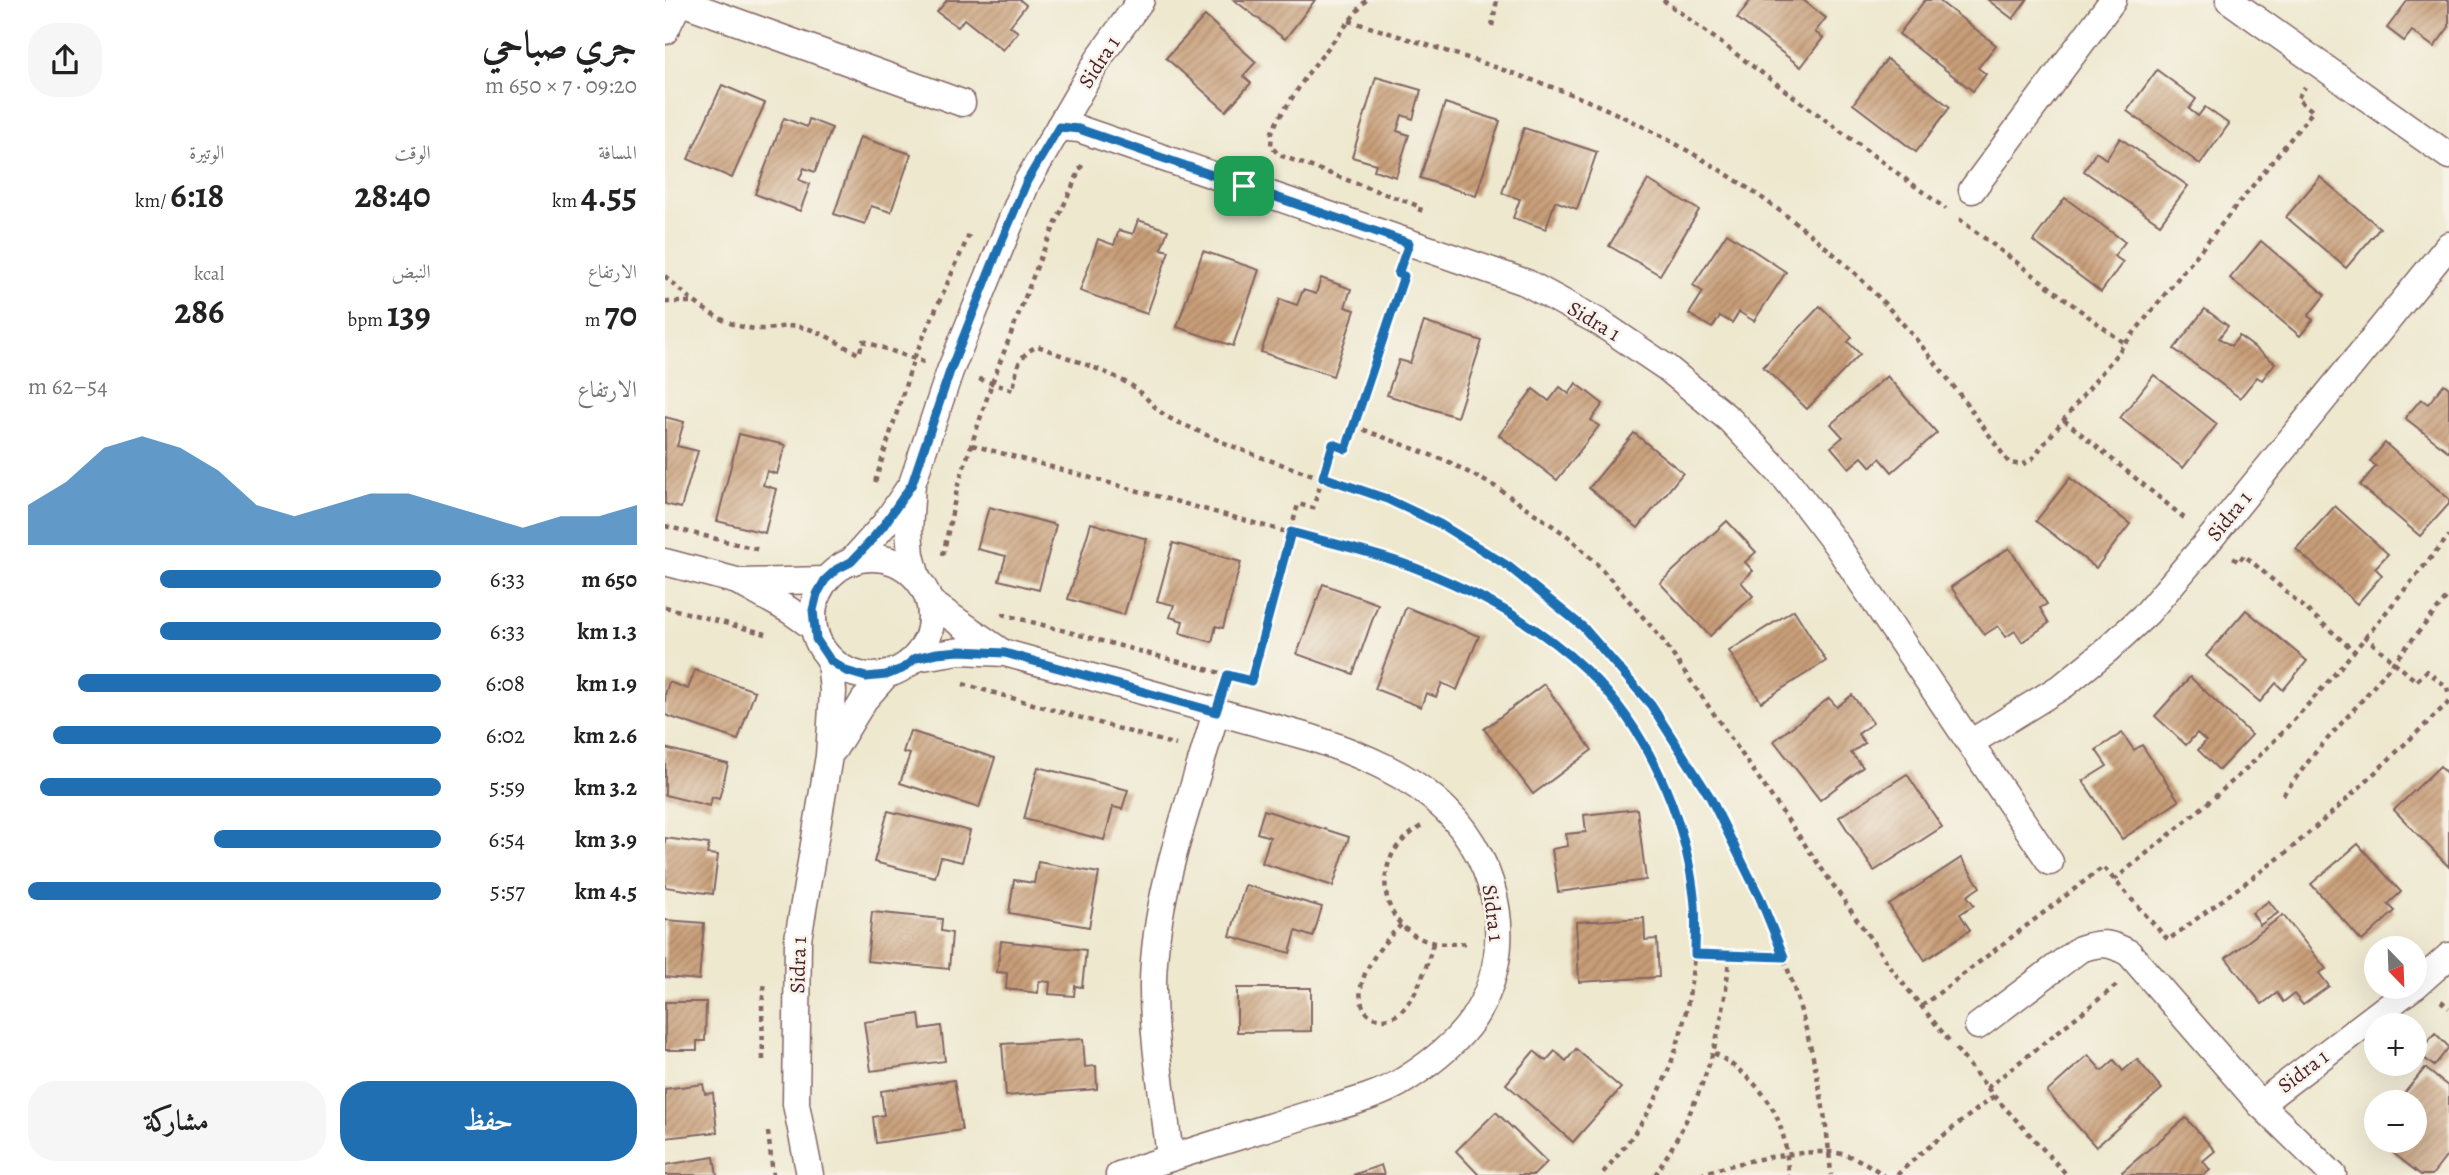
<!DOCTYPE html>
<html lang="ar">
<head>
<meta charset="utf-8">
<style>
  body { margin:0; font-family:Alegreya,Amiri,serif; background:#f6f6f6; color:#222; direction:rtl; height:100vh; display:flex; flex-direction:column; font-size:26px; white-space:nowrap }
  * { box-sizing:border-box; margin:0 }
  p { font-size:23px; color:#767676 }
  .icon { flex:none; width:38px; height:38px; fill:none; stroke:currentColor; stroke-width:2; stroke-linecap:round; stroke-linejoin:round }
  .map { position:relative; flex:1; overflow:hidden; direction:ltr }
  .drawer { display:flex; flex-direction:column; background:#fff; width:665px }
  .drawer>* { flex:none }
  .needle { width:46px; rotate:157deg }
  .tools { position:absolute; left:1699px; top:936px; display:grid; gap:14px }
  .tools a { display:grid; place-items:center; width:63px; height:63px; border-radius:50%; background:#fff; box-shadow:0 7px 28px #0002; font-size:35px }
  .pin { position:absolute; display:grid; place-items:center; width:60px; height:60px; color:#fff; margin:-30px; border-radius:14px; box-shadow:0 4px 10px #0006 }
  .round { display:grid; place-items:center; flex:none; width:74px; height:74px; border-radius:28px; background:#f6f6f6 }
  .head { display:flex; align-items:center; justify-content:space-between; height:119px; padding:0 28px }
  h1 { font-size:38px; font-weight:700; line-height:52px }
  .metrics { display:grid; grid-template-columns:repeat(3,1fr); gap:10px; height:119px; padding:7px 28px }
  .metrics div { display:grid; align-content:center }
  .metrics b { font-size:35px; font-weight:700 }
  .metrics small { font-size:19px; font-weight:400 }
  .metrics p { font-size:19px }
  .chart { height:196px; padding:14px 28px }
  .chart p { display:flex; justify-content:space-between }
  .chart svg { width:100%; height:126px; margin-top:7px; fill:#1f6fb2; opacity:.7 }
  .cta { display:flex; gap:14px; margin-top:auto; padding:14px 28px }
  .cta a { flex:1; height:80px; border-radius:28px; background:#1f6fb2; color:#fff; font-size:28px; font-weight:700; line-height:80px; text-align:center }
  .cta a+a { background:#f6f6f6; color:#222 }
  ul { padding:0 28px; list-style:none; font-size:23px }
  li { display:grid; grid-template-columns:112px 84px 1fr; align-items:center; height:52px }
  li i { height:18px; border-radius:9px; background:#1f6fb2 }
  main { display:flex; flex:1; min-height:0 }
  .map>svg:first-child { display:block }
  .building { fill:url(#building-hatch) }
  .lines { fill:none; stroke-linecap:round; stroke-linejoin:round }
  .street-casing { stroke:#836564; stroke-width:29 }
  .path { stroke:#836564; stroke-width:4.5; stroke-dasharray:5 5; stroke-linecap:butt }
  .street { stroke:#fff; stroke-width:26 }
  .route-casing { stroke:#fff; stroke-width:14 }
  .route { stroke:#1f6fb2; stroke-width:9 }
  .labels { text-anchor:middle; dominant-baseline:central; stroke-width:5; stroke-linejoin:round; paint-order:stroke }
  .street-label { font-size:21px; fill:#4a1f2b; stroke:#f7f3e8 }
</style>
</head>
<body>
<main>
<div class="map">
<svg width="1784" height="1175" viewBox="0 0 1784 1175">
  <defs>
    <pattern id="building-hatch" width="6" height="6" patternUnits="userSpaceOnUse" patternTransform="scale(1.75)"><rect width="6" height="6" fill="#c89e78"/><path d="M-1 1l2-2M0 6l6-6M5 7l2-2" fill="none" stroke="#a48063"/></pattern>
  </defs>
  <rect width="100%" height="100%" fill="#f7f3e8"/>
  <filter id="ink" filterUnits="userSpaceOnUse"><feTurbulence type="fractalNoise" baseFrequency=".0143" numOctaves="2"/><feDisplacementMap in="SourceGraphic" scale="14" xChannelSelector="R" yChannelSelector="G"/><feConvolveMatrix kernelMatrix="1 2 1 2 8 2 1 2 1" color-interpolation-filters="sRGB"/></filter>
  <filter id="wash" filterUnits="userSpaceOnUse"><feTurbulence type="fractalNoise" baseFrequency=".00686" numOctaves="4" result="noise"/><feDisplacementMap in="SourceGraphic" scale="28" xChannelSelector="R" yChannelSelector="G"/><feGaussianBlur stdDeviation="1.57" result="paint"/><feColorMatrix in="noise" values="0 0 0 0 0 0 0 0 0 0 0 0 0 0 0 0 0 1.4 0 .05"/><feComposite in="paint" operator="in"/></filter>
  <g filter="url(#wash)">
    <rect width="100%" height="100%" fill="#eee8cf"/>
    <g id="blocks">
      <g class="building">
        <path d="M 282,0 L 355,0 L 361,5 L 345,26 L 353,32 L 338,50 L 299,19 L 293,27 L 272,12 Z"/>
        <path d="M 569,0 L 650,0 L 620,39 Z"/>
        <path d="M 1086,0 L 1138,0 L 1161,18 L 1150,32 L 1158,38 L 1136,67 L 1072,18 Z"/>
        <path d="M 1260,0 L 1273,0 L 1331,45 L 1313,68 L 1321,74 L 1308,91 L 1234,34 Z"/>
        <path d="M 1323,0 L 1362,0 L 1348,19 Z"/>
        <path d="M 1743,0 L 1784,0 L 1784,27 L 1769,47 L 1747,31 L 1739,41 L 1722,28 Z"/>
        <path d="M 540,16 L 591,62 L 578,76 L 586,83 L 561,111 L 501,58 Z"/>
        <path d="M 1222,59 L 1285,107 L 1251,152 L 1188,104 Z"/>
        <path d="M 1492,70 L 1531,99 L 1524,109 L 1533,116 L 1540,107 L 1564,124 L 1535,164 L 1462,111 Z"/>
        <path d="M 711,77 L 756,90 L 748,119 L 737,115 L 732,131 L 744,135 L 731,177 L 709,170 L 711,164 L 687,157 Z"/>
        <path d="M 57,85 L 100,103 L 67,178 L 23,159 Z"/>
        <path d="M 780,103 L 835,121 L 811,196 L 755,178 Z"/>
        <path d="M 119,118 L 142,127 L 144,119 L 167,128 L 150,172 L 139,168 L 134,180 L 145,184 L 135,211 L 90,194 Z"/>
        <path d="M 859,128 L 932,152 L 912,209 L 890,201 L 881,229 L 848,218 L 855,199 L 837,193 Z"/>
        <path d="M 195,137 L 246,154 L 226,212 L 206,206 L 200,224 L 169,214 Z"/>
        <path d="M 1455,138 L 1523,186 L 1495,224 L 1419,171 L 1431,152 L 1441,159 Z"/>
        <path d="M 1655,177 L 1715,228 L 1681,268 L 1621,217 Z"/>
        <path d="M 983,180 L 1034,210 L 995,275 L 944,246 Z"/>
        <path d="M 1400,198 L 1460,242 L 1449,256 L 1458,262 L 1436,292 L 1368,241 Z"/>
        <path d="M 473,220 L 503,230 L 496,249 L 504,251 L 482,314 L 415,291 L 433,239 L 449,245 L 454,230 L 468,234 Z"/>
        <path d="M 1062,233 L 1121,272 L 1089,321 L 1074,312 L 1067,323 L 1055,316 L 1047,328 L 1024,314 L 1038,292 L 1028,285 Z"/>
        <path d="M 1596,241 L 1660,295 L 1643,316 L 1648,320 L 1635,336 L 1565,278 Z"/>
        <path d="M 538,251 L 594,270 L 568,346 L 512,327 Z"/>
        <path d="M 656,278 L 686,289 L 680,307 L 690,310 L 668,376 L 596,352 L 615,299 L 632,305 L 638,290 L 651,294 Z"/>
        <path d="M 1155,306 L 1187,337 L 1183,342 L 1195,354 L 1142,409 L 1098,367 Z"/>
        <path d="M 1540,309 L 1563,326 L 1554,338 L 1566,346 L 1574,336 L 1610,363 L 1597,380 L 1592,377 L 1575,398 L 1509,349 Z"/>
        <path d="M 759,322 L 817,341 L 792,417 L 722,395 L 734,360 L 745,363 Z"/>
        <path d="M 1489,375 L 1552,424 L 1518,468 L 1455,418 Z"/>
        <path d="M 1222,376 L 1272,433 L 1227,472 L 1215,458 L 1206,467 L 1197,457 L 1184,468 L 1166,447 L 1178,437 L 1166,424 Z"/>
        <path d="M 911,383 L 938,404 L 926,420 L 934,426 L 892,480 L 834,435 L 868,389 L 884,401 L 895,387 L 904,394 Z"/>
        <path d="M 1779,384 L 1784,388 L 1784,452 L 1740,418 L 1756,399 L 1763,404 Z"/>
        <path d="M 0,417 L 19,422 L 12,446 L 33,451 L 16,508 L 0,504 Z"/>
        <path d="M 969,433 L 1018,473 L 973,528 L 924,488 Z"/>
        <path d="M 74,434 L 120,445 L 112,474 L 102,471 L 98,485 L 111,489 L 100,533 L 52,521 Z"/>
        <path d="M 1720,443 L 1784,499 L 1784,504 L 1755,536 L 1695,485 L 1711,466 L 1705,461 Z"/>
        <path d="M 1405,478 L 1465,524 L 1431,568 L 1371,521 Z"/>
        <path d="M 1670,506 L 1723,554 L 1710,568 L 1717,575 L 1692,604 L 1631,549 Z"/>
        <path d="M 324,507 L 391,525 L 374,590 L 334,580 L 341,556 L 312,549 Z"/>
        <path d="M 1062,521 L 1091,552 L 1080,562 L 1088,571 L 1076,582 L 1088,596 L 1045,636 L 995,583 Z"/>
        <path d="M 426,523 L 482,539 L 459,615 L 403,599 Z"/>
        <path d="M 508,543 L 576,562 L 558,628 L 551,626 L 547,642 L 515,633 L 518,621 L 505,617 L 509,605 L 492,601 Z"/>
        <path d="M 1344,548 L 1382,604 L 1375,608 L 1384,623 L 1357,642 L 1350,631 L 1341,637 L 1333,626 L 1319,635 L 1286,587 Z"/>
        <path d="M 658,584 L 713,604 L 688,674 L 632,654 Z"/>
        <path d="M 741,607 L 814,636 L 792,690 L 777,683 L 771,697 L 761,693 L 756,707 L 710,689 Z"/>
        <path d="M 1129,610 L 1161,661 L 1096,702 L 1064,651 Z"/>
        <path d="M 1581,610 L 1642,661 L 1618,690 L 1611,683 L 1595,702 L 1541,656 Z"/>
        <path d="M 30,670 L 90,691 L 73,740 L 0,715 L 0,695 L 4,682 L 23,689 Z"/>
        <path d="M 1525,677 L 1587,735 L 1554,770 L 1533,750 L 1541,741 L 1532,733 L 1521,745 L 1490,716 Z"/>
        <path d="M 879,684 L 927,750 L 868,794 L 819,729 Z"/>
        <path d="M 1187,695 L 1208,723 L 1193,734 L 1200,743 L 1186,753 L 1198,767 L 1155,800 L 1109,741 L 1164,698 L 1172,707 Z"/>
        <path d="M 245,731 L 330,758 L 314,808 L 235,783 L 245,754 L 238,752 Z"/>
        <path d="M 1457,733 L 1469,750 L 1477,745 L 1514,801 L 1457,839 L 1418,781 L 1442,766 L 1431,750 Z"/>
        <path d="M 0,748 L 63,764 L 54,799 L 47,797 L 45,806 L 0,795 Z"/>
        <path d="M 1775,766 L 1784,776 L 1784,867 L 1729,810 Z"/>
        <path d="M 373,767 L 463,790 L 457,809 L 448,807 L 439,840 L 359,819 Z"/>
        <path d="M 1242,774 L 1277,827 L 1209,871 L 1174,817 Z"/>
        <path d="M 972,809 L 981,880 L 893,892 L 887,849 L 903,846 L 901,834 L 921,832 L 919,815 Z"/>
        <path d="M 599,810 L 684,837 L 668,886 L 597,863 L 605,837 L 592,833 Z"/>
        <path d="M 223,811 L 305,831 L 297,862 L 276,857 L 270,877 L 209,862 Z"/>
        <path d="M 0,838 L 44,844 L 42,854 L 53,855 L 48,894 L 0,887 Z"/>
        <path d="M 1693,844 L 1736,892 L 1723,904 L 1730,911 L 1697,941 L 1646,884 Z"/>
        <path d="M 1296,858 L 1315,887 L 1302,896 L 1309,905 L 1295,914 L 1305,930 L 1260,960 L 1224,905 Z"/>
        <path d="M 373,862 L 434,873 L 424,927 L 344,913 L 349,880 L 369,883 Z"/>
        <path d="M 580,885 L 657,907 L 648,937 L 631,931 L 625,953 L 565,936 Z"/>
        <path d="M 1604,901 L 1613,913 L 1595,925 L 1587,913 Z"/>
        <path d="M 207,912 L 277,919 L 276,931 L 287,933 L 284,969 L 202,961 Z"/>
        <path d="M 1618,915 L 1661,969 L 1654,973 L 1664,986 L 1638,1005 L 1629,994 L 1618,1002 L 1612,993 L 1597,1004 L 1561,958 Z"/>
        <path d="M 979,918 L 980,940 L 992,939 L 994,977 L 914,982 L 911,922 Z"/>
        <path d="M 0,920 L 39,923 L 34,980 L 0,977 Z"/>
        <path d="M 336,941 L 421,950 L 417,987 L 410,986 L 409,996 L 384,994 L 385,982 L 374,981 L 373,993 L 341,989 L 342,973 L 332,972 Z"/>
        <path d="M 572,988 L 646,988 L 646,1031 L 572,1032 Z"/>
        <path d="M 0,1002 L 41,1002 L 40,1041 L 32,1041 L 32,1050 L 0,1050 Z"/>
        <path d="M 254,1014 L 256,1029 L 276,1026 L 280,1061 L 206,1071 L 199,1022 Z"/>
        <path d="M 1770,1033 L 1784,1047 L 1769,1066 L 1753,1053 Z"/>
        <path d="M 418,1039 L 420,1067 L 431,1066 L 432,1089 L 341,1096 L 337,1044 Z"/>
        <path d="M 911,1049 L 956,1088 L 908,1142 L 841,1084 L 869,1051 L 881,1061 L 890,1051 L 901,1061 Z"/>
        <path d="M 1423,1055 L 1437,1071 L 1449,1060 L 1458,1071 L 1472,1059 L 1497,1089 L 1431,1147 L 1382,1092 Z"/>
        <path d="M 1760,1068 L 1784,1087 L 1784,1153 L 1767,1175 L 1756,1175 L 1727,1152 L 1736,1141 L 1750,1141 L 1750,1102 L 1732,1102 Z"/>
        <path d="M 289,1080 L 297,1130 L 211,1143 L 208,1117 L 219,1115 L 216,1091 Z"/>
        <path d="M 38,1084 L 40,1094 L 48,1093 L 52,1132 L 0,1138 L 0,1089 Z"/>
        <path d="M 831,1112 L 882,1162 L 869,1175 L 814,1175 L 791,1151 Z"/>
        <path d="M 1521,1118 L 1550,1151 L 1538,1161 L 1545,1170 L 1539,1175 L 1459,1175 L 1457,1172 Z"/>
        <path d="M 49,1157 L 52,1175 L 0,1175 L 0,1165 Z"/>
        <path d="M 716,1165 L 719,1175 L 688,1175 Z"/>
      </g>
    </g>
  </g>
  <g filter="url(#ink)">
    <use href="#blocks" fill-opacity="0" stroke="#836564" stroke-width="2"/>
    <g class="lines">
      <g class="street-casing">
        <g id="street">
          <path d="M 1564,0 L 1784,156"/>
          <path d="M 14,1 L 297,103"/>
          <path d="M 0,31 L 15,0"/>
          <path d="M 394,127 L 414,129 L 862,283 L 934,322 L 1002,368 L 1065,420 L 1121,479 L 1171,544 L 1385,862"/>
          <path d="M 1307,190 L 1448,0"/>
          <circle cx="207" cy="617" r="59"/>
          <path d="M 0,562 L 72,581 L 124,610 L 148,627"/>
          <path d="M 186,562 L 219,525 L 244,488"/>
          <path d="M 252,578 L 246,555 L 244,531 L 247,484 L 285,371 L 362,182 L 436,55 L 476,0"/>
          <path d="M 78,582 L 160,580"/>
          <path d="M 265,602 L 335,651"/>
          <path d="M 251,658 L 295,651 L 340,653 L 647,738 C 695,754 745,774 781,810 C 836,865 852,953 808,1019 C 791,1044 766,1063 741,1079 C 714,1097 673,1106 642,1115 C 579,1135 516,1154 454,1175"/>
          <path d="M 1305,743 L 1399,685 L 1442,650 L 1482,613 L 1545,539 L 1784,245"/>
          <path d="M 169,749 L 199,700 L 221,675"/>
          <path d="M 1750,986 L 1784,956"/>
          <path d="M 1313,1026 L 1415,949 C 1436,942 1444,942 1464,953 L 1595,1104 L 1668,1175"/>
          <path d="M 1595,1104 L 1748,987"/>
          <path d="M 505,1158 C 499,1100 487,1041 488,982 C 490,890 526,800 551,712"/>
          <path d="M 145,1175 L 131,1104 L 133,939 L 164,756 L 168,691 L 165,660"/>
        </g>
      </g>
      <g class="path">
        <path d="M 701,0 L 644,72 L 612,121 L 607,132 L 606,146 L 614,155 L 756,207 L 754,214"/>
        <path d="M 998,0 L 1281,209"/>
        <path d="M 684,21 C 733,35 781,51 830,67 C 867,80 904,92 939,108 C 1019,144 1096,192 1163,249 C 1235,311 1290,386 1344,463 L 1357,465 L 1367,459 L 1648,111 L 1632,99 L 1640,87"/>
        <path d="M 827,26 L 832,0"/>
        <path d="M 1294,219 L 1460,344"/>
        <path d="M 0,276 C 25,300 56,327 92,329 C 107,330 120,324 135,327 C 156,330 175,345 194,354 L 198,341 L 259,362"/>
        <path d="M 0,302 L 28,302"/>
        <path d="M 314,379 L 348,390 C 352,369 351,356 373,346 C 401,358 438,369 464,384 C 477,391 485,404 497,413 C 504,419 515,423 524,427 C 552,440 580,452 610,462 C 666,482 725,496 777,526 C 826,554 877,588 918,627 C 931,639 943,655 955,669 C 1069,802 1154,1000 1166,1175"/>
        <path d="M 1399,420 L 1523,521"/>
        <path d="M 689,426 L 784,462 L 831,487 L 904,537 L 935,567 L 996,638 L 1228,971 L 1286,1043"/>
        <path d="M 307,445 L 752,568 C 811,594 877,624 923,671 C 1030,781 1059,942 998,1083 C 984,1117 960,1147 936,1175"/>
        <path d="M 210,482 L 249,358 L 304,235"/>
        <path d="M 0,526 L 95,550"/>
        <path d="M 278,555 L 293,485 L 327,383 L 376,256 L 417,165 L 414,164"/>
        <path d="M 1568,558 L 1574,562 L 1579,555 L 1688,650"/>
        <path d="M 0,607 L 101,634"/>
        <path d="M 337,614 L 563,675"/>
        <path d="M 1699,636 L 1751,681 L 1762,671 L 1782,687 L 1784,695"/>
        <path d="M 298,684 L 511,745"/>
        <path d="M 560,685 L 563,675 L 586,681 L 633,504 L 648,508 L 668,444 L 681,449 L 739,277 L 733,274 L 735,269"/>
        <path d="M 1618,795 L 1649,754 L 1699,698 L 1784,595"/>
        <path d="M 756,826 C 746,833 734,842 728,853 C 711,885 723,926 759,940 C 773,945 787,944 802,943"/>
        <path d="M 1449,880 C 1501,837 1556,795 1603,747 C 1668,681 1725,606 1784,536"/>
        <path d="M 736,925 C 719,941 688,978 697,1004 C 699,1011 705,1017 712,1018 C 744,1027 763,965 768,943"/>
        <path d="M 1030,955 L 1119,957"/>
        <path d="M 1776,1001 L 1784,1008"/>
        <path d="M 1257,1006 L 1438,867 L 1503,940 L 1622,852 L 1678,803 L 1784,702"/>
        <path d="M 1291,1049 L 1329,1096 L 1402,1175"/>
        <path d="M 1049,1053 C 1099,1083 1122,1116 1123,1175"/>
        <path d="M 98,1060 L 97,1004 L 100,982"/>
        <path d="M 1322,1088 L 1453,984"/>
        <path d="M 103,1132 L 108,1175"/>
        <path d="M 990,1175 C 1035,1105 1060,1037 1064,954"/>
        <path d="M 1035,1175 C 1070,1162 1126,1151 1164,1152 C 1183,1153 1203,1163 1218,1175"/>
        <path d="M 1232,1175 L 1256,1153 L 1329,1096"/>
      </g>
      <use href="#street" class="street"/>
    </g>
  </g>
  <g class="lines" filter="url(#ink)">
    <g class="route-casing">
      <path id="route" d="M 394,127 L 414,129 L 744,243 L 733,274 L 739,276 L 681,449 L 668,444 L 658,477 L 722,499 L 775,524 L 843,566 L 918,627 L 986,705 L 1045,797 L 1095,898 L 1119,957 L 1030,954 C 1030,935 1032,915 1029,896 C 1020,815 981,726 921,670 C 874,625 814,593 753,569 C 713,553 668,544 626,532 L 586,681 L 563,675 L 551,712 L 340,653 L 295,651 L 272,653 L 251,658 L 237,669 L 221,675 L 201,677 L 181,671 L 165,660 L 151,639 L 148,610 L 152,594 L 160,580 L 172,569 L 186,562 L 203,544 L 219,525 L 247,484 L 285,371 L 337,240 L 362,181 Z"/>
    </g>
    <use href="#route" class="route"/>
  </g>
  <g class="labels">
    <g class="street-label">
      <text transform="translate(434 62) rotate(-57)">Sidra 1</text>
      <text transform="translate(929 321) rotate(31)">Sidra 1</text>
      <text transform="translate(1564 516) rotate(-51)">Sidra 1</text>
      <text transform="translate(828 913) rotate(83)">Sidra 1</text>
      <text transform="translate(133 965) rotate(-88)">Sidra 1</text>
      <text transform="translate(1638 1071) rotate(-37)">Sidra 1</text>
    </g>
  </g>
</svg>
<div class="tools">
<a><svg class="needle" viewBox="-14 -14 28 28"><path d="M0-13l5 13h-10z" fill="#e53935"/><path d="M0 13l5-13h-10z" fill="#767676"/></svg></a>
<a>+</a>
<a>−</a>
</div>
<div class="pin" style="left:579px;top:186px;background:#1e9e55"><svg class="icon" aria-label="arrive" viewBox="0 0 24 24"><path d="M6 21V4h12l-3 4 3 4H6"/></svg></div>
</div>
<section class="drawer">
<div class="head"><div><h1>جري صباحي</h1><p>09:20 · 7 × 650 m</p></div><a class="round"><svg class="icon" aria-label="share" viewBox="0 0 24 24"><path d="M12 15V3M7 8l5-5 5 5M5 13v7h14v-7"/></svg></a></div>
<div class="metrics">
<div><p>المسافة</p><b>4.55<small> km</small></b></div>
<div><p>الوقت</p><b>28:40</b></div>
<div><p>الوتيرة</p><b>6:18<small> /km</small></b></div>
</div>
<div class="metrics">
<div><p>الارتفاع</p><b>70<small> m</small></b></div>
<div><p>النبض</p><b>139<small> bpm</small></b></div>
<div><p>kcal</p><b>286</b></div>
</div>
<div class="chart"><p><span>الارتفاع</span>54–62 m</p>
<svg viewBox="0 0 160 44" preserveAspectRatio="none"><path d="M0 44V30L10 22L20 10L30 6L40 10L50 18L60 30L70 34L80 30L90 26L100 26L110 30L120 34L130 38L140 34L150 34L160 30V44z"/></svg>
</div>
<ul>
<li><b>650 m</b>6:33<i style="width:68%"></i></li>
<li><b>1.3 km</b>6:33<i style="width:68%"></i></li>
<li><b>1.9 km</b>6:08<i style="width:88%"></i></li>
<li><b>2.6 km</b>6:02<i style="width:94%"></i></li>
<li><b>3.2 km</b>5:59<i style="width:97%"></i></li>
<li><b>3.9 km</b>6:54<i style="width:55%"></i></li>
<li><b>4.5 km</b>5:57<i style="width:100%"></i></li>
</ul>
<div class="cta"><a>حفظ</a><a>مشاركة</a></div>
</section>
</main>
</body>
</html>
